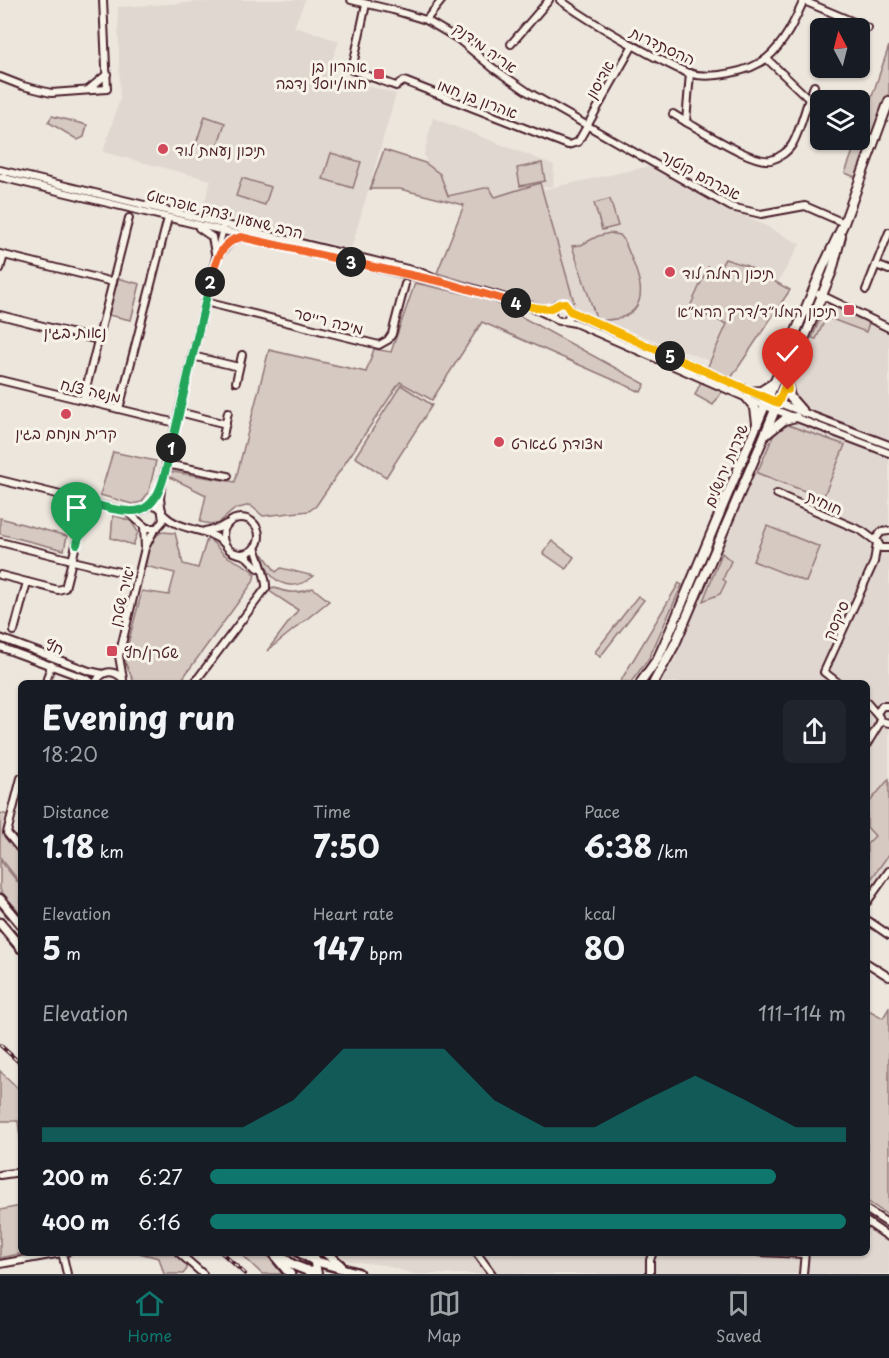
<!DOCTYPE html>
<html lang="en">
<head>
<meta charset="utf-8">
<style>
  body { margin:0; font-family:"Playpen Sans","Playpen Sans Hebrew",sans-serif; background:#20242c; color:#f1f3f6; height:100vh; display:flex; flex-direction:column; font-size:22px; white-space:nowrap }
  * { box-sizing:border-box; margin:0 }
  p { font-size:20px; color:#9ea1a6 }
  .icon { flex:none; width:33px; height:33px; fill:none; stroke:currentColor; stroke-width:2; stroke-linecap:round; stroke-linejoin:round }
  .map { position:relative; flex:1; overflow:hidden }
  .sheet { position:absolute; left:18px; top:680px; width:852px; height:576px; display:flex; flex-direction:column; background:#171b24; border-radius:9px; box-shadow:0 2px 4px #0004 }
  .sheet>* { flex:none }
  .needle { width:39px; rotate:353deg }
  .controls { position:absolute; left:810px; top:18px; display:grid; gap:12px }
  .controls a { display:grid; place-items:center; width:60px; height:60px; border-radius:9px; background:#171b24; box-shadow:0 2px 4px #0004; font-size:30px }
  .pin { position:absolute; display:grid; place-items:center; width:51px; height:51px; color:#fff; margin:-62px -26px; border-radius:50% 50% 50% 0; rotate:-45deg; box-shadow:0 0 6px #0007 }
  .pin .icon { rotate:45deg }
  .km { position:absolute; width:30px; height:30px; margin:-15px; border-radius:50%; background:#222; color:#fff; font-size:16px; line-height:30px; text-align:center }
  .round { display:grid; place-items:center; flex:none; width:63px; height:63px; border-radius:9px; background:#20242c }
  .overview { display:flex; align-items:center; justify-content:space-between; height:102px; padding:0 24px }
  h1 { font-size:33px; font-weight:700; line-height:45px }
  .metrics { display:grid; grid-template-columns:repeat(3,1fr); gap:9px; height:102px; padding:6px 24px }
  .metrics div { display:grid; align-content:center }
  .metrics b { font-size:30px; font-weight:700 }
  .metrics small { font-size:16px; font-weight:400 }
  .metrics p { font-size:16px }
  .chart { height:168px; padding:12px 24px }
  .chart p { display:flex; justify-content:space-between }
  .chart svg { width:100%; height:108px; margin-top:6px; fill:#0f766e; opacity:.7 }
  ul { padding:0 24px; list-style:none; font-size:20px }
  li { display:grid; grid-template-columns:96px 72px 1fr; align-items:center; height:45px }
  li i { height:15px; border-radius:8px; background:#0f766e }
  .dock { display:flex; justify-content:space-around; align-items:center; height:84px; border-top:2px solid #363941; background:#171b24; font-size:16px; color:#9ea1a6 }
  .dock a { display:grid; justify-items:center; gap:3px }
  .dock .active { color:#0f766e }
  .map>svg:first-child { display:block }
  .built { fill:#e0d7d0 }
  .green { fill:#d5c9c2; stroke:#907476; stroke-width:1.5 }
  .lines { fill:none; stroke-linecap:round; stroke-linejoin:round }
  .minor-casing { stroke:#4a1f2b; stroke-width:10 }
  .major-casing { stroke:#4a1f2b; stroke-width:12 }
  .highway-casing { stroke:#4a1f2b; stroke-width:13 }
  .minor { stroke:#f7f3e8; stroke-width:6 }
  .major { stroke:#f7f3e8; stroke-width:8 }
  .highway { stroke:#f7f3e8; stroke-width:8 }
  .rail-casing { stroke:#4a1f2b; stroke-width:4 }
  .rail { stroke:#f7f3e8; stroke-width:1.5; stroke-dasharray:4.5; stroke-linecap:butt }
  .split-1-casing { stroke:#fff; stroke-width:12 }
  .split-2-casing { stroke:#fff; stroke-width:12 }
  .split-3-casing { stroke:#fff; stroke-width:12 }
  .split-4-casing { stroke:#fff; stroke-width:12 }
  .split-5-casing { stroke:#fff; stroke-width:12 }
  .split-6-casing { stroke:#fff; stroke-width:12 }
  .split-1 { stroke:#22a559; stroke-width:8 }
  .split-2 { stroke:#22a559; stroke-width:8 }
  .split-3 { stroke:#f0652b; stroke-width:8 }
  .split-4 { stroke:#f0652b; stroke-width:8 }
  .split-5 { stroke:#f5b400; stroke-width:8 }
  .split-6 { stroke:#f5b400; stroke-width:8 }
  .poi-dot { fill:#d1495b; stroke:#f7f3e8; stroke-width:2 }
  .labels { text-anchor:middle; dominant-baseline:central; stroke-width:6; stroke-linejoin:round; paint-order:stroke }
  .street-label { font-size:15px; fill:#4a1f2b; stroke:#f7f3e8 }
  .poi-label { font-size:15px; fill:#4a1f2b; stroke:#f7f3e8; text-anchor:start }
  .neighbourhood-label { font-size:16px; fill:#4a1f2b; stroke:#f7f3e8 }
</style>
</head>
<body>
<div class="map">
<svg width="889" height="1274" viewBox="0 0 889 1274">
  <rect width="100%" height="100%" fill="#ece6dd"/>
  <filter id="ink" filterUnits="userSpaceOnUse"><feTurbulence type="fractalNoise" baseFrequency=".0167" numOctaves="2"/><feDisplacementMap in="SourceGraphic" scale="12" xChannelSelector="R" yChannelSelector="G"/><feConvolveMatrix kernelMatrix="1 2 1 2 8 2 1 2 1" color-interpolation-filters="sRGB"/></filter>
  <g filter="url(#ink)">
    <g class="built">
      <path d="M 234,0 L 305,0 L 294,27 L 339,41 L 327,74 L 396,94 L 351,249 L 202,211 L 211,180 L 103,152 L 120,99 L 118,7 Z"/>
      <path d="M 433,118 L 554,165 L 553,186 L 478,198 L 437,195 L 424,154 Z"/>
      <path d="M 651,166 L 800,244 L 729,368 L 573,310 L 568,302 L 536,191 Z"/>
      <path d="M 831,304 L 861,317 L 889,333 L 889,865 L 867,892 L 867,682 L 661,682 L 674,661 L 822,309 L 826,305 Z"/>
      <path d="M 867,1225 L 889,1239 L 889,1274 L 414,1274 L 384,1265 L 348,1261 L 338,1253 L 867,1252 Z"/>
    </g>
    <g class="green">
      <path d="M 889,46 L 889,97 L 860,179 L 845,173 L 857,140 L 860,140 L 860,132 Z"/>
      <path d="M 52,116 L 87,125 L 84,137 L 78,140 L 48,122 Z"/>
      <path d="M 205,116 L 225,123 L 216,150 L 196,144 Z"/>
      <path d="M 384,150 L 425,163 L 440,174 L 448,196 L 489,187 L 495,197 L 540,183 L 574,302 L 569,303 L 560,300 L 552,304 L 545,305 L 437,273 L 464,205 L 400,189 L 370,189 Z"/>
      <path d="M 331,153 L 361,162 L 353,188 L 323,179 Z"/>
      <path d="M 542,163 L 545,181 L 520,186 L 517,168 Z"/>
      <path d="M 242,178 L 271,187 L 265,205 L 236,196 Z"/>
      <path d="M 610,199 L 618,226 L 602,230 L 594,203 Z"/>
      <path d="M 610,233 L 620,235 L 624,240 C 632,262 656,301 625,316 C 617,320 606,320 597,321 L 572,246 L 581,245 L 598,236 Z"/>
      <path d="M 725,259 L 747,266 L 790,290 L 713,405 L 695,395 L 727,324 L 689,309 L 708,267 L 718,271 Z"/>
      <path d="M 117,278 L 140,284 L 131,320 L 108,315 Z"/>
      <path d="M 415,283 L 489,299 L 645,384 L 641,392 L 482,322 L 432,400 L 400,382 L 316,506 L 309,511 L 263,516 L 250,505 L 235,509 L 216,525 L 200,522 L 206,495 L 166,475 L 167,471 L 235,482 L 269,350 L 366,372 L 374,349 L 391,352 Z"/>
      <path d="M 831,305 L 869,323 L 866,332 L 829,318 L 825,320 L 816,339 L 812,338 L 825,307 Z"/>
      <path d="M 401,385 L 432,405 L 386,477 L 355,457 Z"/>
      <path d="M 788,425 L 845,445 L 823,498 L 757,473 L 775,432 Z"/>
      <path d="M 113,452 L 156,461 L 149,491 L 142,502 L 132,504 L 100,495 Z"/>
      <path d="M 113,515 L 131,521 L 138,532 L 133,545 L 111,538 Z"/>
      <path d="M 0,518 L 67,536 L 64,550 L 0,534 Z"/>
      <path d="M 767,526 L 820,547 L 806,582 L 753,561 Z"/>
      <path d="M 162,532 L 175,533 L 183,564 L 198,568 L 207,539 C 215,541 218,550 225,555 C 236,563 246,563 255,574 L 253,582 L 180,682 L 134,682 L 125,662 L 125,655 L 142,591 L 169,595 L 175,573 L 145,566 C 148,553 149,538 162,532 Z"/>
      <path d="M 552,541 L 574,557 L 566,569 L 543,553 Z"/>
      <path d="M 722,553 L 731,561 L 723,579 L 726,582 L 720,594 L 703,601 Z"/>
      <path d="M 263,554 L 276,572 L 281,568 L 314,576 C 290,595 267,582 263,554 Z"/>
      <path d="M 679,583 L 682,585 L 649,658 L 631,682 L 620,682 Z"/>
      <path d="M 273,587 C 287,594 299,594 313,588 L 329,601 L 267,651 L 298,610 L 269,591 Z"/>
      <path d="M 638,596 L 644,600 L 600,657 L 595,652 Z"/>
      <path d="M 889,779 L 889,854 L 867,885 L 867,844 L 875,836 L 867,827 L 867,805 Z"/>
      <path d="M 0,813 L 8,815 L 3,832 L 21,853 L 21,884 L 0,857 Z"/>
      <path d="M 0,860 L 21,886 L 21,914 L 0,890 Z"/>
      <path d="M 889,1008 L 889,1216 L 867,1201 L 867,1009 L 883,1018 Z"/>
      <path d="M 0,1071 L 21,1091 L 21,1145 L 18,1121 L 0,1121 Z"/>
      <path d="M 21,1206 L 21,1252 L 24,1253 L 0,1258 L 0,1210 Z"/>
      <path d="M 139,1253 L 173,1253 L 186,1264 L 187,1269 L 183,1274 L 164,1274 L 159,1258 Z"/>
      <path d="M 240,1253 L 265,1253 L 284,1274 L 262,1274 Z"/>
    </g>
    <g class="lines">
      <g class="minor-casing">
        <g id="minor">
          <path d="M 351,0 L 393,10 L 426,20 L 458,39 L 493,68 L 528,92 L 731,207 L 761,214 L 805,206 L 844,223"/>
          <path d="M 560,0 C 589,21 619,38 651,55 C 663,61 675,68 688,73 C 710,80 750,72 767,58 C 785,43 795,20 804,0"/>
          <path d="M 804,1 L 868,28"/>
          <path d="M 366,4 L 352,70 L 396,86 L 404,81 L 568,145 L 578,142 L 633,45"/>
          <path d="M 426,20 L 442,0"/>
          <path d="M 511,44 L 549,0"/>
          <path d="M 690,73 L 686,122 C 703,131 754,164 771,160 C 779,158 789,151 793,143 C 800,130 804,113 809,99 L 767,59"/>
          <path d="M 0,77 L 23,86 L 51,93 L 107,89 L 103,0"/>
          <path d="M 89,89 L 107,74"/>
          <path d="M 809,99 L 814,86"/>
          <path d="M 673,114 L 686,122"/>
          <path d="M 0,170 L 420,272 L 436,279"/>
          <path d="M 0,177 L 419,278 C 461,285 516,298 554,318"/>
          <path d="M 199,228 L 212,237 L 215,253"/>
          <path d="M 0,254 L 113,282"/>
          <path d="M 218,256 L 232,240 L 242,237"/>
          <path d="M 876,265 L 889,270"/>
          <path d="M 0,269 L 4,255"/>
          <path d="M 866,290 L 889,232"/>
          <path d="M 819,294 L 889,328"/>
          <path d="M 205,302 L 379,345 L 388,340 L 392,334 L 405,284"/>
          <circle cx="561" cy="312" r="9"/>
          <path d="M 570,311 L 768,399 L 889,445"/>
          <path d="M 0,315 L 98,340"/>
          <path d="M 564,321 L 575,323 L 765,406 L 889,453"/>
          <path d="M 192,356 L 239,367"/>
          <path d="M 0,380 L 176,423"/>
          <path d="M 236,382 L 242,355"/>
          <path d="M 83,400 L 129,218"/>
          <path d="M 119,409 L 168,218"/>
          <path d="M 179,412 L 226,424"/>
          <path d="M 223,436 L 228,412"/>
          <path d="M 166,464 L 228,476"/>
          <path d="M 0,480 L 125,511 L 136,511 L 144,508"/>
          <path d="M 777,494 L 862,531 L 877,542"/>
          <path d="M 142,510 L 151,505 L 157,506 L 162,510"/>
          <path d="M 129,513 L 146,528 L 157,528"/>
          <path d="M 164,515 C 181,532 207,527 224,543"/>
          <circle cx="241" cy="536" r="18"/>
          <path d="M 205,531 L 219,528 L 226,524"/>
          <path d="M 889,531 L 881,532 L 876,539 L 881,548 L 889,548"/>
          <path d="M 0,542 L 68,559"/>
          <path d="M 145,548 L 153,532 L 163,521 L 160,498 L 162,483 L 223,228"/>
          <path d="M 240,554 L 247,557 L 258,568"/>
          <path d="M 73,561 L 124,573"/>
          <path d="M 0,575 L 58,590 L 65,588 L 87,502"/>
          <path d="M 14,631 L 27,582"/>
          <path d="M 0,638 L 89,671 L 103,674"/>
          <path d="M 0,647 L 87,679 L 91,682"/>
          <path d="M 123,679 L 119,656 L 145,548 L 144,526"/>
          <path d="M 46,682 L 51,665"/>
          <path d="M 96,682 C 102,671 112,669 122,678"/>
          <path d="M 195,682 L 266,588 C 267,578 258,557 255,547"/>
          <path d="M 837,682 L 824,672 L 874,562 L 877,543"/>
          <path d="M 867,703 L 878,716"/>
          <path d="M 889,706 L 882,706 L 877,713 L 881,721 L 889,723"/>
          <path d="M 867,744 L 881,721"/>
          <path d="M 21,778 L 7,833 L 21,850"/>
          <path d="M 867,902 L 889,871"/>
          <path d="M 867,920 L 889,935"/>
          <path d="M 867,963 L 889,977"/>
          <path d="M 0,1175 L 21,1172"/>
          <path d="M 867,1210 L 889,1224"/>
          <path d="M 867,1222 L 889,1237"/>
          <path d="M 62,1252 L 67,1274"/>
          <path d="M 178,1252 L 203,1274"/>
          <path d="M 476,1252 L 492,1274"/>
          <path d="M 759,1252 L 804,1254"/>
          <path d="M 0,1264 L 67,1252"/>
          <path d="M 650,1274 L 650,1260 L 653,1252"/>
          <path d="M 803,1274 L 805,1252"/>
        </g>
      </g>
      <g class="major-casing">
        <g id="major">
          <path d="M 787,383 L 790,397 L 803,412"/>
          <path d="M 749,392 L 761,391 L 775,382"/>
          <path d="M 747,398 L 755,408 L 757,423"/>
          <path d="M 768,433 L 784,420 L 796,417"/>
          <path d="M 641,682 L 658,658 L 675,620 L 823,267 L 844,223 L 889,101"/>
          <path d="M 654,682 L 675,644 L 763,439 L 832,271 L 841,236"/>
          <path d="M 313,1252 L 317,1274"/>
        </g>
      </g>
      <g class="highway-casing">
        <g id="highway">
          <path d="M 0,899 L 21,924"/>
          <path d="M 0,923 L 21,948"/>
          <path d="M 275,1252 L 293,1265 L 316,1274"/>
          <path d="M 299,1252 L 315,1261 L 358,1273"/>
          <path d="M 325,1252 L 340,1265"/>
          <path d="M 276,1257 L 290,1274"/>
        </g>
      </g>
      <use href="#minor" class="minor"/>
      <use href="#major" class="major"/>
      <use href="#highway" class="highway"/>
      <g class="rail-casing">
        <g id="rail">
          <path d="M 0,1045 L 21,1064"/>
          <path d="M 221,1252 L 245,1274"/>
        </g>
      </g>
      <use href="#rail" class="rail"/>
    </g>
  </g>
  <g class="lines" filter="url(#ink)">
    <g class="split-1-casing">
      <path id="split-1" d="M 77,544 L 87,502 C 101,506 118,512 133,511 C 162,510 165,469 171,448"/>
    </g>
    <g class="split-2-casing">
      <path id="split-2" d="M 171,448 L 210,282"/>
    </g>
    <g class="split-3-casing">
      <path id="split-3" d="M 210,282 C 215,263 220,242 241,237 L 351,262"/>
    </g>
    <g class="split-4-casing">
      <path id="split-4" d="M 351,262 L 443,282 L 516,303"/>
    </g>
    <g class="split-5-casing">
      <path id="split-5" d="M 516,303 C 524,305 544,311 551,308 C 558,306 557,302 565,303 L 570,311 L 670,356"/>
    </g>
    <g class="split-6-casing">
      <path id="split-6" d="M 670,356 L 778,403 L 787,381 L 788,390"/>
    </g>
    <use href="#split-1" class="split-1"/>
    <use href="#split-2" class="split-2"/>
    <use href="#split-3" class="split-3"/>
    <use href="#split-4" class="split-4"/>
    <use href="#split-5" class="split-5"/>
    <use href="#split-6" class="split-6"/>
  </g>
  <g class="poi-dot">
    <rect x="373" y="68" width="12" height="12" rx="3"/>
    <circle cx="163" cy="149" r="6"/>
    <circle cx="670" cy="272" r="6"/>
    <rect x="843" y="304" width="12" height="12" rx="3"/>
    <circle cx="66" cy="414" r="6"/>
    <circle cx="499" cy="442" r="6"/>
    <rect x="106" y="645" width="12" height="12" rx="3"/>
  </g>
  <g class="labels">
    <g class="street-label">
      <text transform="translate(663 45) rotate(25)">ההסתדרות</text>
      <text transform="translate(486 47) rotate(36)">אריה מידנק</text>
      <text transform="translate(599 79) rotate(-60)">אדיסון</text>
      <text transform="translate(478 98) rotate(21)">אהרון בן חמו</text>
      <text transform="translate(701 174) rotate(28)">אברהם קוטנר</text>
      <text transform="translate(225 213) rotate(14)">הרב שמעון יצחק אפריאט</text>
      <text transform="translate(329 320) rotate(14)">מיכה רייסר</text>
      <text transform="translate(91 390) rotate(13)">מנשה צלח</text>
      <text transform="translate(725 465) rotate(-67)">שדרות ירושלים</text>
      <text transform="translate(825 502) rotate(24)">חוחית</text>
      <text transform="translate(121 596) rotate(-76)">יאיר שטרן</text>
      <text transform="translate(835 620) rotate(-66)">סיקסק</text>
      <text transform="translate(55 646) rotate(20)">חץ</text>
    </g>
    <g class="poi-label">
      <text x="367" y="65" text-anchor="end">אהרון בן<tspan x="367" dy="17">חמו/יוסף נדבה</tspan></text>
      <text x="175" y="149">תיכון נעמת לוד</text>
      <text x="682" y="272">תיכון רמלה לוד</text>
      <text x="837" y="310" text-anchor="end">תיכון רמלו״ד/דרך הרמ״א</text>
      <text x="66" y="432" text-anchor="middle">קרית מנחם בגין</text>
      <text x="511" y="442">מצודת טגארט</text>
      <text x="124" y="651">שטרן/חץ</text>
    </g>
    <g class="neighbourhood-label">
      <text x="75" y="331">נאות בגין</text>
    </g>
  </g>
</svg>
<div class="controls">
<a><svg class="needle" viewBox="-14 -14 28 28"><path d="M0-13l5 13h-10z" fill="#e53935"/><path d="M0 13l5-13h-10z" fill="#9ea1a6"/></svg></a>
<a><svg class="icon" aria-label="layers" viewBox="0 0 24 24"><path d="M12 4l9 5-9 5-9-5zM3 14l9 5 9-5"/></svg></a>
</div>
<div class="pin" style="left:77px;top:544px;background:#1e9e55"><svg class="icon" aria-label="arrive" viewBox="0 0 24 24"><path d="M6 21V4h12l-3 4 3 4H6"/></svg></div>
<div class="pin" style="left:788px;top:390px;background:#d93025"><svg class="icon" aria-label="check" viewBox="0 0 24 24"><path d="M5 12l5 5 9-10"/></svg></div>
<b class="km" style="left:171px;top:448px">1</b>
<b class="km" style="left:210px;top:282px">2</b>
<b class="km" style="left:351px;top:262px">3</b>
<b class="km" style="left:516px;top:303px">4</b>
<b class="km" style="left:670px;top:356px">5</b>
<section class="sheet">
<div class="overview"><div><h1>Evening run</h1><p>18:20</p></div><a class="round"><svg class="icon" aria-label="share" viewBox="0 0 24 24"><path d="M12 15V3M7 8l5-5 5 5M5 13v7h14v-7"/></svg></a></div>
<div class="metrics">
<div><p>Distance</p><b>1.18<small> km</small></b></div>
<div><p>Time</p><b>7:50</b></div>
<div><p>Pace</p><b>6:38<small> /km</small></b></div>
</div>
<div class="metrics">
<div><p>Elevation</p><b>5<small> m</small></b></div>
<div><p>Heart rate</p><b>147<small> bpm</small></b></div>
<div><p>kcal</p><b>80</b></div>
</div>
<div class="chart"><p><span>Elevation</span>111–114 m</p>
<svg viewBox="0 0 160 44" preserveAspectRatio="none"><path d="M0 44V38L10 38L20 38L30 38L40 38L50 27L60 6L70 6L80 6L90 27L100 38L110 38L120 27L130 17L140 27L150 38L160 38V44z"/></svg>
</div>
<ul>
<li><b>200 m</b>6:27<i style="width:89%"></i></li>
<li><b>400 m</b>6:16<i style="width:100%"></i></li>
</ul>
</section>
</div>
<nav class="dock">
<a class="active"><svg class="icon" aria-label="home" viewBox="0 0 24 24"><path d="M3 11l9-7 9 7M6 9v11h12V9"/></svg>Home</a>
<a><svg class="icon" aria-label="map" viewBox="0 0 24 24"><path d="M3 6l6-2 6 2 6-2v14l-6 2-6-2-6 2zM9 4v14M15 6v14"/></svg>Map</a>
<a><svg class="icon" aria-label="saved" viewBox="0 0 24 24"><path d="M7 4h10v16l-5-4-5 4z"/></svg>Saved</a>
</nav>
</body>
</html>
